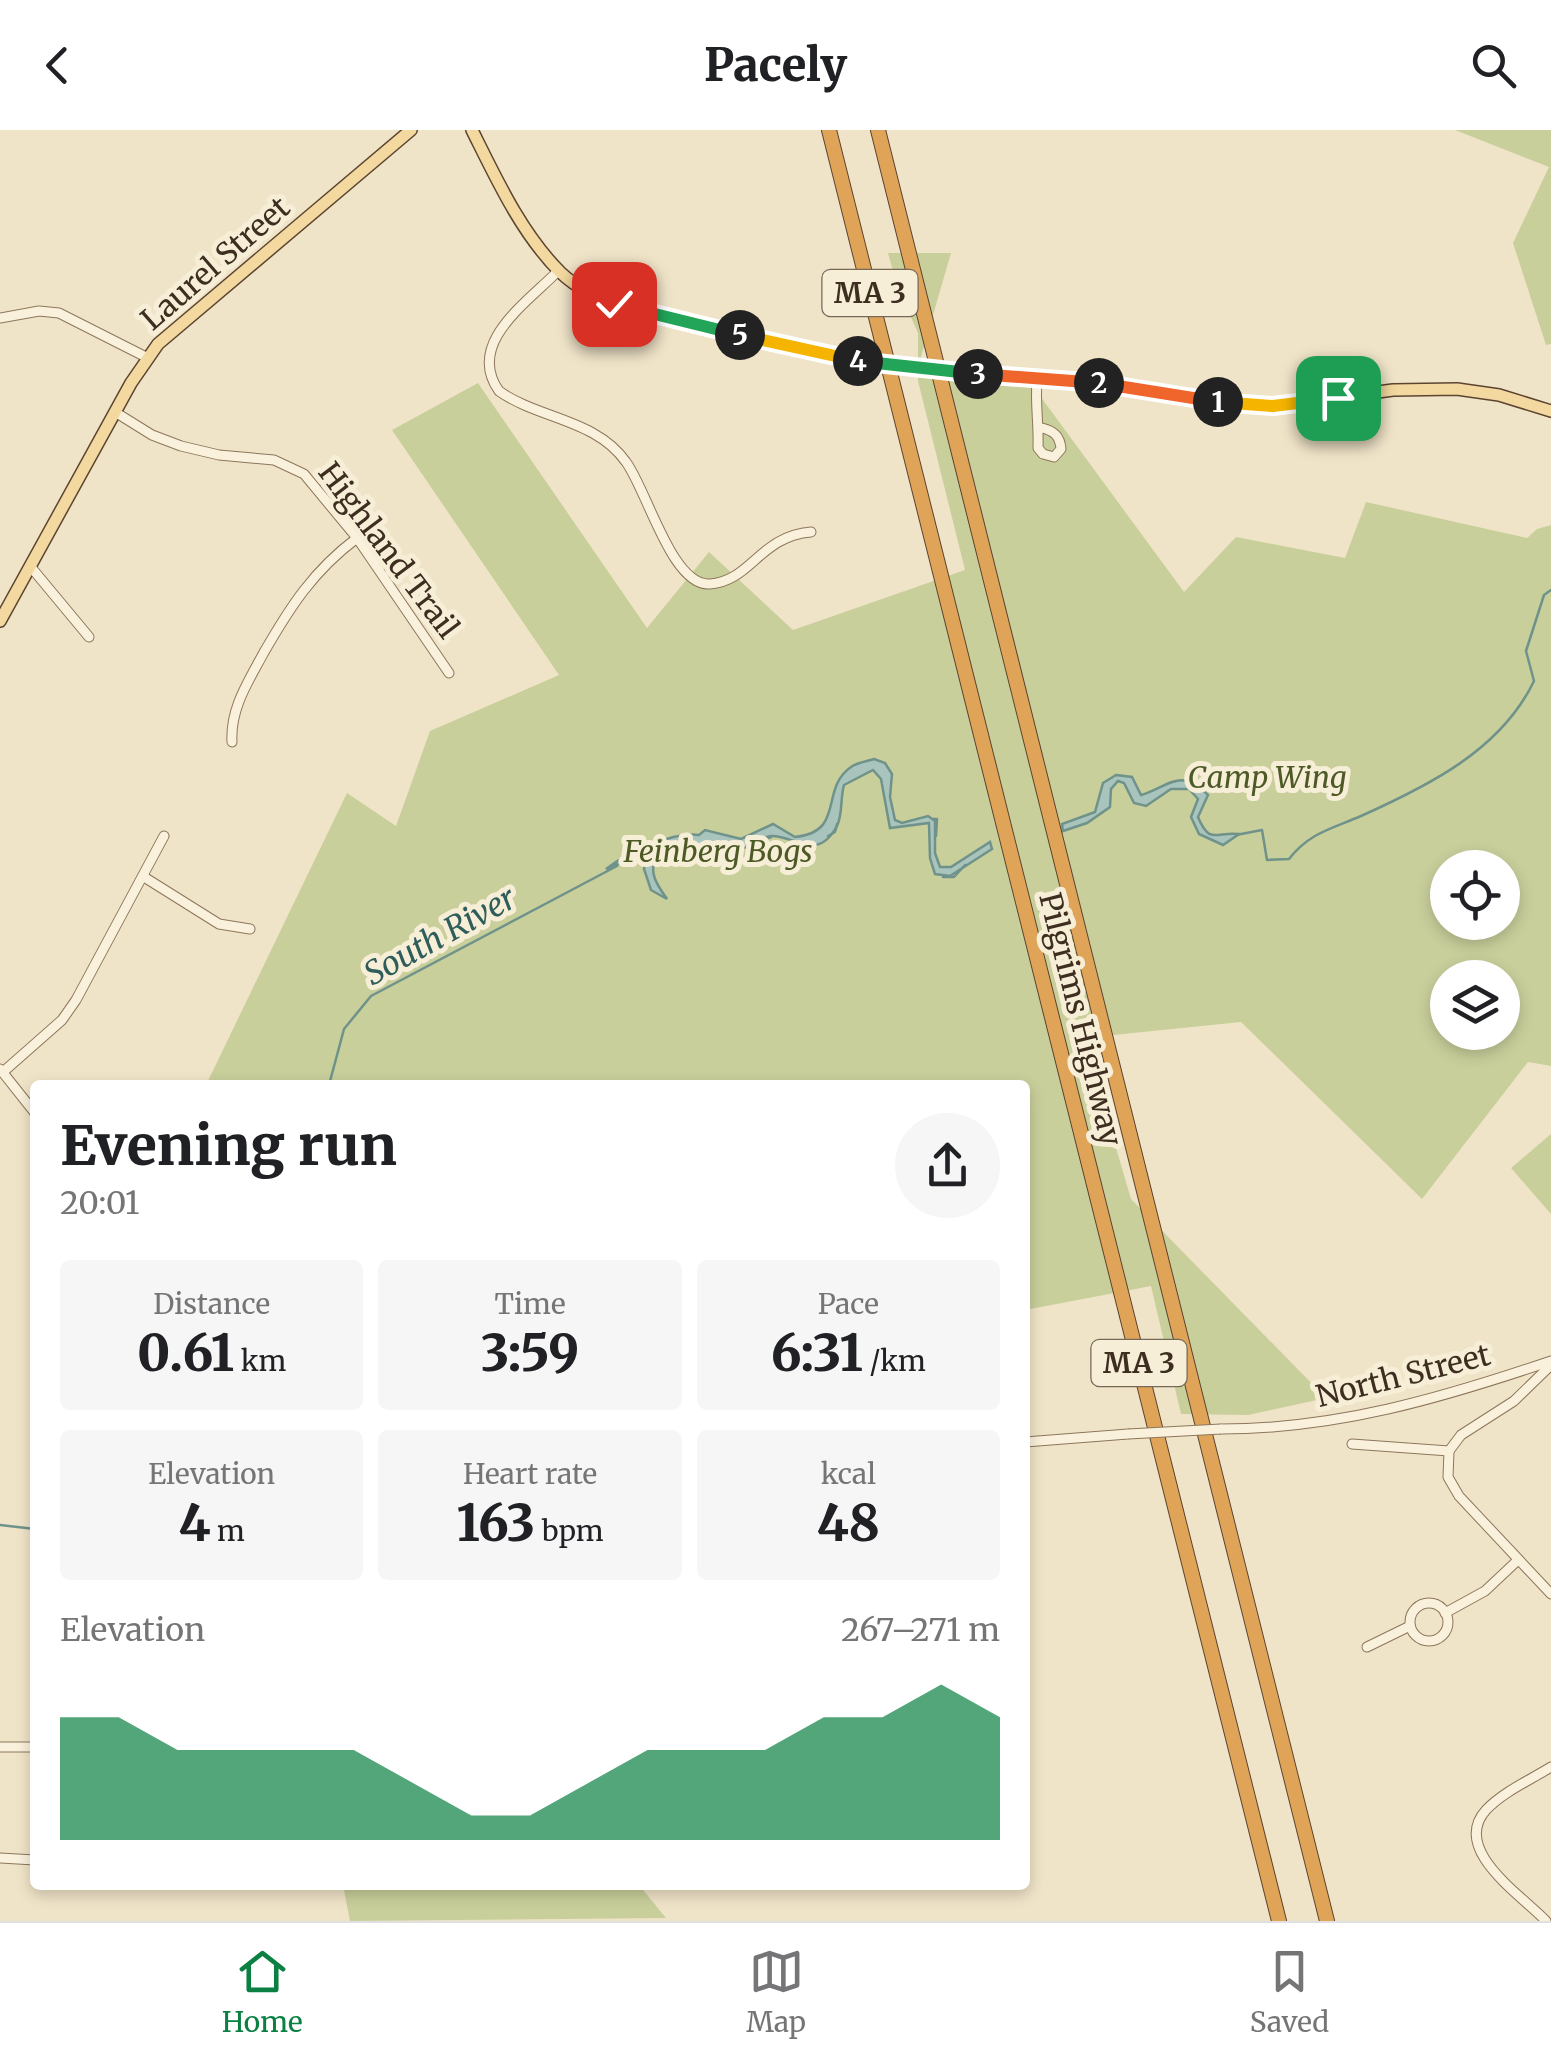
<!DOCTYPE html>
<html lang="en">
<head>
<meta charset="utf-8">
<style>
  body { margin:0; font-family:Merriweather,serif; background:#f6f6f6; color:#202124; height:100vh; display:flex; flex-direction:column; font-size:38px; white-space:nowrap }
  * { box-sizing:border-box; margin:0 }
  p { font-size:32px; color:#757577 }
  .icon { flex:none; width:55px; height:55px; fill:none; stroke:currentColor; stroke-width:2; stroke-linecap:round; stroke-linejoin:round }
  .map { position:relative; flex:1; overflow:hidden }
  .sheet { position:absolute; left:30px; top:950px; width:1000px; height:810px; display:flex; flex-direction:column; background:#fff; border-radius:10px; box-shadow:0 5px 15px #0003 }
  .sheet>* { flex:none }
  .buttons { position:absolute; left:1430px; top:720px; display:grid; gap:20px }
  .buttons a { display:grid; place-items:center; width:90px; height:90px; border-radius:50%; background:#fff; box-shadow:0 5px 15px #0003; font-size:50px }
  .pin { position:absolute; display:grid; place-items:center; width:85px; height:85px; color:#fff; margin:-42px; border-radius:20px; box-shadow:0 5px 15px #0006 }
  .km { position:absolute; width:50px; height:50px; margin:-25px; border-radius:50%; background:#222; color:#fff; font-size:28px; line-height:50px; text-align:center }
  .round { display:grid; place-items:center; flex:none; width:105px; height:105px; border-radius:52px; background:#f6f6f6 }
  .overview { display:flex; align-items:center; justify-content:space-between; height:170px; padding:0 30px }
  h1 { font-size:55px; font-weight:800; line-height:75px }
  .stats { display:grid; grid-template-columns:repeat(3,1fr); gap:15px; height:170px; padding:10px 30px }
  .stats div { display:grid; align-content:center; border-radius:10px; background:#f6f6f6; text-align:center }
  .stats b { font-size:50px; font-weight:800 }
  .stats small { font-size:28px; font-weight:400 }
  .stats p { font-size:28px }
  .chart { height:280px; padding:20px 30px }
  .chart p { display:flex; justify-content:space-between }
  .chart svg { width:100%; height:180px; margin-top:10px; fill:#0b8043; opacity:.7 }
  header { display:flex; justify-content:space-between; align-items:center; height:130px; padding:0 30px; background:#fff; font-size:45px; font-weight:800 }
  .tabs { display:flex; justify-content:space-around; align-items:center; height:140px; border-top:2px solid #e0e0e0; background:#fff; font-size:28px; color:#757577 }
  .tabs a { display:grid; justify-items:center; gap:5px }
  .tabs .selected { color:#0b8043 }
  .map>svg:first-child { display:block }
  .green { fill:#c9cf9b; fill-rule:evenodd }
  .water { fill:#a9c4bc; stroke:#6f938a; stroke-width:2.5 }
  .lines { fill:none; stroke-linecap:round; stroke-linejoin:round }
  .stream { stroke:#6f938a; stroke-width:2.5 }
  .minor-casing { stroke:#8d765c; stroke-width:11 }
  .major-casing { stroke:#5b4430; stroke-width:14 }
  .highway-casing { stroke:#5b4430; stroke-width:16 }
  .minor { stroke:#faf1dc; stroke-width:9 }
  .major { stroke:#f3d9a0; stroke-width:11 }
  .highway { stroke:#e0a458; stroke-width:14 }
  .minor-bridge-casing { stroke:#8d765c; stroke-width:11; stroke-linecap:butt }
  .major-bridge-casing { stroke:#5b4430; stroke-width:14; stroke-linecap:butt }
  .minor-bridge { stroke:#faf1dc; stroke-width:9 }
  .major-bridge { stroke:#f3d9a0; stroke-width:11 }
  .split-1-casing { stroke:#fff; stroke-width:20 }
  .split-2-casing { stroke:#fff; stroke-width:20 }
  .split-3-casing { stroke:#fff; stroke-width:20 }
  .split-4-casing { stroke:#fff; stroke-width:20 }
  .split-5-casing { stroke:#fff; stroke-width:20 }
  .split-6-casing { stroke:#fff; stroke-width:20 }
  .split-1 { stroke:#f5b400; stroke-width:12 }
  .split-2 { stroke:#f0652b; stroke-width:12 }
  .split-3 { stroke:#f0652b; stroke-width:12 }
  .split-4 { stroke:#22a559; stroke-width:12 }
  .split-5 { stroke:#f5b400; stroke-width:12 }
  .split-6 { stroke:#22a559; stroke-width:12 }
  .labels { text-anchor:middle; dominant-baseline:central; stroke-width:10; stroke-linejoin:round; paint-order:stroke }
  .shield { fill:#f7eed8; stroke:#756857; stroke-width:2.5 }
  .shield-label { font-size:28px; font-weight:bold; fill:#3d2e20 }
  .street-label { font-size:30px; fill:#3d2e20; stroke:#f7eed8 }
  .park-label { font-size:30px; font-style:italic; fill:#4d5a26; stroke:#f7eed8 }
  .water-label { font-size:32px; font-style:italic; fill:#2f5d5a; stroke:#f7eed8 }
</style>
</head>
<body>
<header><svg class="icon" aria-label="back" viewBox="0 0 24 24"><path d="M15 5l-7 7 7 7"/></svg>Pacely<svg class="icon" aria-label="search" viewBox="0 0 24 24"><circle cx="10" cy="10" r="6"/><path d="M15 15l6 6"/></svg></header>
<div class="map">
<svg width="1551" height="1791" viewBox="0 0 1551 1791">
  <rect width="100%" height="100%" fill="#f0e4c8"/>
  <g class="green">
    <path d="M 1455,0 L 1551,0 L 1551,214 L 1546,215 L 1513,113 L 1549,37 Z"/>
    <path d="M 888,123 L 951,123 L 918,237 L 1021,240 L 1184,462 L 1236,407 L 1345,428 L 1366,372 L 1527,408 L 1537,399 L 1551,395 L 1551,936 L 1528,932 L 1422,1069 L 1241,892 L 1084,908 L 1131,1069 L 1326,1268 L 1248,1285 L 1181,1284 L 1151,1156 L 1025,1180 L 1025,955 L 206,955 L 347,663 L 396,696 L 430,601 L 559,545 L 392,300 L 478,253 L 647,498 L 709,422 L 793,500 L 965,440 L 918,251 L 918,203 L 898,159 ZM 1448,738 L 1502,738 L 1502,792 L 1448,792 ZM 1448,848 L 1502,848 L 1502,902 L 1448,902 Z"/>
    <path d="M 1551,1004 L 1551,1084 L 1511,1038 Z"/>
    <path d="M 343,1755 L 639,1755 L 666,1788 L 350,1791 Z"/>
  </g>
  <g class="water">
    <path d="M 874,629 L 885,633 L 892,644 L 890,667 L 895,690 L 902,693 L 928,686 L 935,691 L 935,723 L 940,737 L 951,737 L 990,712 L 992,719 L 950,746 L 935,744 L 930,728 L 929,693 L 890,698 L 881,649 L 873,640 L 844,655 C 840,668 843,684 837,696 C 817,733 795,705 771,706 C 762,707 757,712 749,718 C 699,711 704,713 656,728 C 648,743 658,756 667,769 L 651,760 L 644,739 L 647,723 L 606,739 C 627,723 673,701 699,705 L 705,700 L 741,709 L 773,694 L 795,707 C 846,702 819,659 851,637 C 856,633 868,631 874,629 Z"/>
    <path d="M 1116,645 L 1132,647 L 1141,665 C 1168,657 1181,636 1208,665 L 1198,687 C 1210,716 1217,701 1239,704 L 1223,715 L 1199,704 L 1191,687 L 1198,669 L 1189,659 L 1171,659 L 1146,676 L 1134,673 L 1124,653 L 1118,651 L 1111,659 L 1110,677 L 1087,693 L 1063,701 L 1062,694 L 1095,682 L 1103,653 Z"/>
  </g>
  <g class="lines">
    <g class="stream">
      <path d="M 933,689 L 937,689 L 936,706"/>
      <path d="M 1236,705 L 1262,700 L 1267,730 L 1289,729 C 1309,703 1331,699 1361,686 C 1428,656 1501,620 1534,551 L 1526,521 L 1544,465 L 1551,460"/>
      <path d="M 828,706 L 835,702 L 837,694"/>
      <path d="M 727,712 L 743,717"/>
      <path d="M 755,714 L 771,707"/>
      <path d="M 625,732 L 648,725"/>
      <path d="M 943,747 L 954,747 L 965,735"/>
      <path d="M 329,955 L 344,899 L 371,866 L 617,736"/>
      <path d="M 0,1395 L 35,1399"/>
    </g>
    <g class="minor-casing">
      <g id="minor">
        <path d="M 559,140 C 528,172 465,213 499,261 C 538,289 596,289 626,332 C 647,360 672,457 710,454 C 751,451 760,406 811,402"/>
        <path d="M 0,188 L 39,181 L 59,183 L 148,228"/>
        <path d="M 1037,250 C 1035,274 1039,295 1038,318 L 1043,324 L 1054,327 L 1061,319 C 1060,306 1054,301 1042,298"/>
        <path d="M 115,282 L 152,305 L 181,316 L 219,325 L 274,330 L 304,344 L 357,408 L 449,543"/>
        <path d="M 30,436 L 89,507"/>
        <path d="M 232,612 C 230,579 248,552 263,524 C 290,477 313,441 357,408"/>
        <path d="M 144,747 L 219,794 L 250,799"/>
        <path d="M 0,939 L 35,983"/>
        <path d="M 3,942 L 62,890 L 76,870 L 164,706"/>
        <path d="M 1221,1299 C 1337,1299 1442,1268 1551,1231"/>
        <path d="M 1025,1312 L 1128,1304"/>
        <path d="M 1352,1314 L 1449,1321 L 1461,1305 L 1514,1271 L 1551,1235"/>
        <path d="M 1449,1321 L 1448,1347 L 1459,1366 L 1551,1464"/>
        <circle cx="1429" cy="1492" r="19"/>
        <path d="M 1445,1483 L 1485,1461 L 1518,1430"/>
        <path d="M 1367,1517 L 1410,1496"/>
        <path d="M 0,1617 L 35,1617"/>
        <path d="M 0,1728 L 35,1730"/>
        <path d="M 1546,1791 C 1523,1766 1450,1720 1486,1680 C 1503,1662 1530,1650 1551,1637"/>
      </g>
    </g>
    <g class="major-casing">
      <g id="major">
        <path d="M 472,0 C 496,48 521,103 560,142 C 604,184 674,190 731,203 C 778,214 824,226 872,234"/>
        <path d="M 957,242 L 1104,253 L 1197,270 L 1273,276 L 1393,260 L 1457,259 L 1499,265 L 1551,281"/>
        <path d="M 0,491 L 131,253 L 158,214 L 411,0"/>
      </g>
    </g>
    <g class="highway-casing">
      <g id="highway">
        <path d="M 829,0 L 1279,1791"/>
        <path d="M 878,0 L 1327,1791"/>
      </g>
    </g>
    <use href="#minor" class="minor"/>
    <use href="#major" class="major"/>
    <use href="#highway" class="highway"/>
    <g class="minor-bridge-casing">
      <path id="minor-bridge" d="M 1128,1304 L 1221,1299"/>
    </g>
    <g class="major-bridge-casing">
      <path id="major-bridge" d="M 872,234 L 957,242"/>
    </g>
    <use href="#minor-bridge" class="minor-bridge"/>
    <use href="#major-bridge" class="major-bridge"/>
  </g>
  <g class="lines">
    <g class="split-1-casing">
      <path id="split-1" d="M 1218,272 L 1273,276 L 1338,268"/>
    </g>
    <g class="split-2-casing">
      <path id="split-2" d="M 1099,253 L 1218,272"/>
    </g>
    <g class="split-3-casing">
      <path id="split-3" d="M 978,244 L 1099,253"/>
    </g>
    <g class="split-4-casing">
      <path id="split-4" d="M 858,231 L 978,244"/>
    </g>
    <g class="split-5-casing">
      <path id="split-5" d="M 740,205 L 858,231"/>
    </g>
    <g class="split-6-casing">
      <path id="split-6" d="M 614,174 L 740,205"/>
    </g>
    <use href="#split-1" class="split-1"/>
    <use href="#split-2" class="split-2"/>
    <use href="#split-3" class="split-3"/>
    <use href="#split-4" class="split-4"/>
    <use href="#split-5" class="split-5"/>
    <use href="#split-6" class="split-6"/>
  </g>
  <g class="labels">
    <g class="shield">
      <rect x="822.5" y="140" width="95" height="46" rx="8"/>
      <rect x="1091.5" y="1210" width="95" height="46" rx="8"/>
    </g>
    <g class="shield-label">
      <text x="870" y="163">MA 3</text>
      <text x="1139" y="1233">MA 3</text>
    </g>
    <g class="street-label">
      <text transform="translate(215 133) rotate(-41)">Laurel Street</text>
      <text transform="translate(389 420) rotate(53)">Highland Trail</text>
      <text transform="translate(1081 889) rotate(76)">Pilgrims Highway</text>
      <text transform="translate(1403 1245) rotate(-14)">North Street</text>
    </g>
    <g class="park-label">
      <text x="1267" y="647">Camp Wing</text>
      <text x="718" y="721">Feinberg Bogs</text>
    </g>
    <g class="water-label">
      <text transform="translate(440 806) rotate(-29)">South River</text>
    </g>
  </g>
</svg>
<div class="buttons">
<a><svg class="icon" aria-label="locate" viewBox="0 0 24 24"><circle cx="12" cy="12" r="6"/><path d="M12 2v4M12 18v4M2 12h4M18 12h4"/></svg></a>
<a><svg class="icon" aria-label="layers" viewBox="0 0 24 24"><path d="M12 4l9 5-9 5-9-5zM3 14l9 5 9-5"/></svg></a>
</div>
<div class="pin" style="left:1338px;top:268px;background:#1e9e55"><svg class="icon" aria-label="arrive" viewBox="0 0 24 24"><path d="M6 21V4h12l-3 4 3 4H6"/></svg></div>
<div class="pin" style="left:614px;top:174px;background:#d93025"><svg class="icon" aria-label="check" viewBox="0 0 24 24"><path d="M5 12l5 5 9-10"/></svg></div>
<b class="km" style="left:1218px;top:272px">1</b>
<b class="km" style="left:1099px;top:253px">2</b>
<b class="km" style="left:978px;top:244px">3</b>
<b class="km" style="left:858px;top:231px">4</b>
<b class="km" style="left:740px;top:205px">5</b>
<section class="sheet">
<div class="overview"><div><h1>Evening run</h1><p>20:01</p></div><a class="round"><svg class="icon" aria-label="share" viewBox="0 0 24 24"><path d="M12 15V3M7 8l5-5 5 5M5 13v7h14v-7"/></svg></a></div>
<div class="stats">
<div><p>Distance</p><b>0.61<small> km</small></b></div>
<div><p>Time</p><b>3:59</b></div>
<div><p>Pace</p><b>6:31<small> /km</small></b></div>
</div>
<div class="stats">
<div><p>Elevation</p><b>4<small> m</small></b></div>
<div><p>Heart rate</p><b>163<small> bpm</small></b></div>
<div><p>kcal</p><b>48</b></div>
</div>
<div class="chart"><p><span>Elevation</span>267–271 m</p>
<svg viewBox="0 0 160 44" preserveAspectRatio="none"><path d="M0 44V14L10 14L20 22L30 22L40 22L50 22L60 30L70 38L80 38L90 30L100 22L110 22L120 22L130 14L140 14L150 6L160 14V44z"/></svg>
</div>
</section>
</div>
<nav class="tabs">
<a class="selected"><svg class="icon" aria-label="home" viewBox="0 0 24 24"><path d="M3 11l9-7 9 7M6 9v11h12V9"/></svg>Home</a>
<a><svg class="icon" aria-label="map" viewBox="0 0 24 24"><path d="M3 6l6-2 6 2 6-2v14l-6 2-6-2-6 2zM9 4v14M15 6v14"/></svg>Map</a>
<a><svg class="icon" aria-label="saved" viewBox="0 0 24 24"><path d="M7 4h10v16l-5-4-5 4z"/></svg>Saved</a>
</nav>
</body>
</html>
